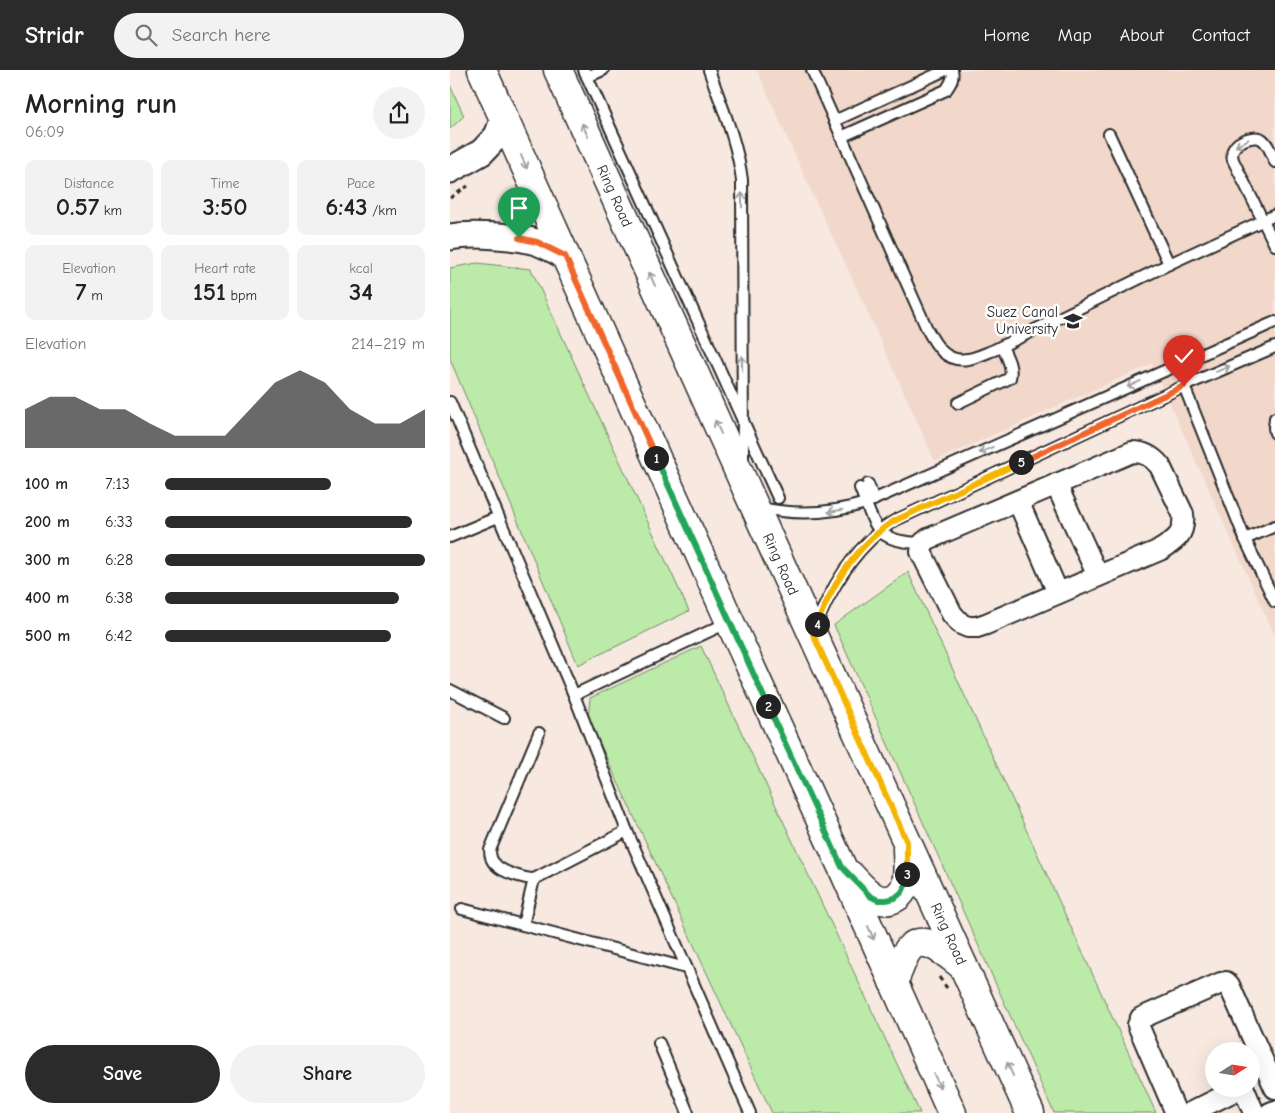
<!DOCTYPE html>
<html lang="en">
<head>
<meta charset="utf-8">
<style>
  body { margin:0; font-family:"Comic Neue",sans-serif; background:#f2f2f2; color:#222; height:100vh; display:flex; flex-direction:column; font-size:19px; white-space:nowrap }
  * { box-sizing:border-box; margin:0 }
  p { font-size:16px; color:#767676 }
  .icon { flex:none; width:28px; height:28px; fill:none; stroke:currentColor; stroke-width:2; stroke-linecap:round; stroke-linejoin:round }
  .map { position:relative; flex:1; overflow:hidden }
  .sheet { display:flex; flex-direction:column; background:#fff; width:450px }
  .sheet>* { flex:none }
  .needle { width:32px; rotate:78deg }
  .controls { position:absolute; left:755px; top:972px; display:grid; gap:10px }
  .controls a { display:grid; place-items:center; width:55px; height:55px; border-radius:50%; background:#fff; box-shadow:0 5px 20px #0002; font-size:25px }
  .pin { position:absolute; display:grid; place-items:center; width:42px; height:42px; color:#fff; margin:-51px -21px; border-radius:50% 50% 50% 0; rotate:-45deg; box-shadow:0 0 5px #0007 }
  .pin .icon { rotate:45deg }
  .km { position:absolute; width:25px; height:25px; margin:-12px; border-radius:50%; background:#222; color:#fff; font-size:14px; line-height:25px; text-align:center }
  .round { display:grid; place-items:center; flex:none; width:52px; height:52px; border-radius:26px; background:#f2f2f2 }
  .head { display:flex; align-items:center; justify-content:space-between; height:85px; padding:0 25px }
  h1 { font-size:28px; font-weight:800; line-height:38px }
  .figures { display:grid; grid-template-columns:repeat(3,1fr); gap:8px; height:85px; padding:5px 25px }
  .figures div { display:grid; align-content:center; border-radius:10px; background:#f2f2f2; text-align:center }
  .figures b { font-size:25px; font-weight:800 }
  .figures small { font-size:14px; font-weight:400 }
  .figures p { font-size:14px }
  .chart { height:140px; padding:10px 25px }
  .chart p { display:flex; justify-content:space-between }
  .chart svg { width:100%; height:90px; margin-top:5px; fill:#2b2b2b; opacity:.7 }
  .button { display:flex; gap:10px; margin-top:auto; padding:10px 25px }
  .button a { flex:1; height:58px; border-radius:30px; background:#2b2b2b; color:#fff; font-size:20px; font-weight:800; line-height:58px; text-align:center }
  .button a+a { background:#f2f2f2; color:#222 }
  ul { padding:0 25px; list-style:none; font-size:16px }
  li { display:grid; grid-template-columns:80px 60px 1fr; align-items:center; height:38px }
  li i { height:12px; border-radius:6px; background:#2b2b2b }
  header { display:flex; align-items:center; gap:30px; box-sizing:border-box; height:70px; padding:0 25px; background:#2b2b2b; color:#fff }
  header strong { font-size:24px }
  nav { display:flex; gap:28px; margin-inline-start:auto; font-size:18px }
  .search { width:350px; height:45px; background:#f2f2f2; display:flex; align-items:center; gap:12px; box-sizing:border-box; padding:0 18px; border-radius:28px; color:#767676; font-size:19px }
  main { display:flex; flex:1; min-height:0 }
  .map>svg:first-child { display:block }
  .built { fill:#f1d8ca }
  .green { fill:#bbeaa9; stroke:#738a6a }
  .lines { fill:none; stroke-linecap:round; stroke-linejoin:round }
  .service-casing { stroke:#2b2b2b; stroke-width:14 }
  .minor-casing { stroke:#2b2b2b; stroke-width:24 }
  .tertiary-casing { stroke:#2b2b2b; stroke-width:29 }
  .primary-casing { stroke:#2b2b2b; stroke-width:31 }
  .path { stroke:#2b2b2b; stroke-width:3; stroke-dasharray:5 4; stroke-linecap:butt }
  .service { stroke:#fff; stroke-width:10 }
  .minor { stroke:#fff; stroke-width:20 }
  .tertiary { stroke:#fff; stroke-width:25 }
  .primary { stroke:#fff; stroke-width:28 }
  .oneway { stroke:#a0a0a0 }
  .split-1-casing { stroke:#fff; stroke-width:10 }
  .split-2-casing { stroke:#fff; stroke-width:10 }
  .split-3-casing { stroke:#fff; stroke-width:10 }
  .split-4-casing { stroke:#fff; stroke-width:10 }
  .split-5-casing { stroke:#fff; stroke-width:10 }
  .split-6-casing { stroke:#fff; stroke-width:10 }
  .split-1 { stroke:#f0652b; stroke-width:6 }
  .split-2 { stroke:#22a559; stroke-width:6 }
  .split-3 { stroke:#22a559; stroke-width:6 }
  .split-4 { stroke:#f5b400; stroke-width:6 }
  .split-5 { stroke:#f5b400; stroke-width:6 }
  .split-6 { stroke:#f0652b; stroke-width:6 }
  .labels { text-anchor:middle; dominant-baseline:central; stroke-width:5; stroke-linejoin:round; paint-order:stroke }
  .street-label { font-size:15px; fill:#2b2b2b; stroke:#fff }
  .poi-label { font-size:15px; fill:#2b2b2b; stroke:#fff; text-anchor:end }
</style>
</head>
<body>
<header>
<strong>Stridr</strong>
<div class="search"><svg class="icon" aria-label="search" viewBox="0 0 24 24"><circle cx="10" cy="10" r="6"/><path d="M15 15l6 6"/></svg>Search here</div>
<nav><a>Home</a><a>Map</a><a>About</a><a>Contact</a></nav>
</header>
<main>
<section class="sheet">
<div class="head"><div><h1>Morning run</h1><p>06:09</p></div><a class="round"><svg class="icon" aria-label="share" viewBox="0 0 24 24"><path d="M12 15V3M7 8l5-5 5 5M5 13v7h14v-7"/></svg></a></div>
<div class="figures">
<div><p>Distance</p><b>0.57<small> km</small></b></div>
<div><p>Time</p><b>3:50</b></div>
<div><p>Pace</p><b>6:43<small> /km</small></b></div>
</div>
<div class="figures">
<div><p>Elevation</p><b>7<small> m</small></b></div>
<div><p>Heart rate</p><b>151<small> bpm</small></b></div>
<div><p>kcal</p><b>34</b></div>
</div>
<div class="chart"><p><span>Elevation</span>214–219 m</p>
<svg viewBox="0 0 160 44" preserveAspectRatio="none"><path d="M0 44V25L10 19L20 19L30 25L40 25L50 32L60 38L70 38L80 38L90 25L100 12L110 6L120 12L130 25L140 32L150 32L160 25V44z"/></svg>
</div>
<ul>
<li><b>100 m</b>7:13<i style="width:64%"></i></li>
<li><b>200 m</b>6:33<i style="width:95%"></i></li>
<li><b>300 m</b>6:28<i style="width:100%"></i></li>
<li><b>400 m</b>6:38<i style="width:90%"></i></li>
<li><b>500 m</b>6:42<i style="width:87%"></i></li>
</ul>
<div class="button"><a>Save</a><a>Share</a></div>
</section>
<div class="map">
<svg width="825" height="1043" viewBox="0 0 825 1043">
  <rect width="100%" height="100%" fill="#f7e8e0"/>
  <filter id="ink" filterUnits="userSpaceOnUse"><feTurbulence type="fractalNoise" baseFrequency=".02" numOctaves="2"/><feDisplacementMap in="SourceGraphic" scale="10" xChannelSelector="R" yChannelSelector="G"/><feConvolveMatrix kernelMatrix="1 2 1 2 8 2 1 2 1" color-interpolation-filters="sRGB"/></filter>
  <g filter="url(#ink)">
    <path class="built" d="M 307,0 L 825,0 L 825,566 L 702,294 L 485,391 L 402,208 L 362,123 Z"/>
    <g class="green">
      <path d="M 0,15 L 14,46 L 0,59 Z"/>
      <path d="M 27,193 L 81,199 L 239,541 L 128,595 L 0,289 L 0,198 Z"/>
      <path d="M 458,502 L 692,1012 L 706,1043 L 604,1043 L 384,555 Z"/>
      <path d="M 251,576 L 470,1043 L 322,1043 L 138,648 L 140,628 Z"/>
    </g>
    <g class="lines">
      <g class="service-casing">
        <g id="service">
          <path d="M 134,0 L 328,428"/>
          <path d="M 259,0 C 272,37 287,71 292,110 L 293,390"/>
          <path d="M 362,0 L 477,259 C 486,276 496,293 518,289 C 526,288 536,283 544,280 L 719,194 L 825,145"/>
          <path d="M 137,7 L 153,0"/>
          <path d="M 384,51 L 496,0"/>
          <path d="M 659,64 L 719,194"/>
          <path d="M 391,67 L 496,20 C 501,13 504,8 502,0"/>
          <path d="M 825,92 C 822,85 819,75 813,70 C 806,64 789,70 784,78 C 782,81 782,86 783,90 L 825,175"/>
          <path d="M 734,316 L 795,469 L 825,532"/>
          <path d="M 0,332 L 124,625 L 177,761 L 300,1043"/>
          <path d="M 508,333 L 560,308 C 563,296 556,286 552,276"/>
          <path d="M 825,348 L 824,358 L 825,363"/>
          <path d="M 418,414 L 424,430"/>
          <path d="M 410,418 C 426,457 424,472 473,473"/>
          <path d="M 308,437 C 345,446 380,444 416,433 L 825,252"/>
          <path d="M 0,467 L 48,447"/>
          <path d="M 795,469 L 825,456"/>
          <path d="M 365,558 C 379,522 400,486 430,461 C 435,457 440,453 446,450 L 734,316 L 825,277"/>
          <path d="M 0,620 L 54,648"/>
          <path d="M 124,625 L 279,552"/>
          <path d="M 89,663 L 40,780 C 40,785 41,791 46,795 C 52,802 75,809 84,809 L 177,761"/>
          <path d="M 12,839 L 236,898"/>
          <path d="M 73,855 L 84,809"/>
          <path d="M 209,973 L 238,1043"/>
        </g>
      </g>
      <g class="minor-casing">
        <g id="minor">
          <path d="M 682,382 C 694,382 702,386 710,396 L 733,444 C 735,464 727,469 712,479 L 536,554 L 527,557 L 518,557 L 511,554 L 502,544 L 471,482 L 473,473 L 478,469 Z"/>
          <path d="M 606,414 L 648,506"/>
          <path d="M 568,431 L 608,523"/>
          <path d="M 794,1019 L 804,1043"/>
          <path d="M 726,1043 L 688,955 L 691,948 L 771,913 L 776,912 L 779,915 L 825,1018"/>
          <path d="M 740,1043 L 788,1019"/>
          <path d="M 820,1043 L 825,1041"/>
        </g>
      </g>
      <g class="tertiary-casing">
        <g id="tertiary">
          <path d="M 0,100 L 32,82 L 47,66 L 54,47"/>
          <path d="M 0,167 C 20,163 67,166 86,172 C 96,175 105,181 115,186"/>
        </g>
      </g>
      <g class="primary-casing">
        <g id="primary">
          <path d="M 32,0 L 280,552 L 392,797 L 502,1043"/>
          <path id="s1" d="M 108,0 L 293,411 L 580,1043"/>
          <path d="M 400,805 C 412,817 428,840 448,826 C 452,822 455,818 456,813 C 459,802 457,789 457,778"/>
          <path d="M 443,912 C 448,903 451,892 456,883 C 471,858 498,885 513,896"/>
        </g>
      </g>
      <g class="path">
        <path d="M 0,128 L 18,116"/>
        <path d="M 489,907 L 497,918"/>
      </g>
      <use href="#service" class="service"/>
      <use href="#minor" class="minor"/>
      <use href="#tertiary" class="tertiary"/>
      <use href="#primary" class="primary"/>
    </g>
    <defs><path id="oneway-shaft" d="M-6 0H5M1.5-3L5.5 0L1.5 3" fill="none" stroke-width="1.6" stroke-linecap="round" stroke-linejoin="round" transform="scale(1.25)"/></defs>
    <g class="oneway">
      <use href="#oneway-shaft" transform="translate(135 60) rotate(-114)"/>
      <use href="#oneway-shaft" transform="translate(792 73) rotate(150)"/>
      <use href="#oneway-shaft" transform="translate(74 92) rotate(66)"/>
      <use href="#oneway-shaft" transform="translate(292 130) rotate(-90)"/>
      <use href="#oneway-shaft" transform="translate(202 209) rotate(-114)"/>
      <use href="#oneway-shaft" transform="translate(292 293) rotate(-90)"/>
      <use href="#oneway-shaft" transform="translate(773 299) rotate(-23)"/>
      <use href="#oneway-shaft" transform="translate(684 314) rotate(156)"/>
      <use href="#oneway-shaft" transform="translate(268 357) rotate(-114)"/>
      <use href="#oneway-shaft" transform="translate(536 380) rotate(156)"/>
      <use href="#oneway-shaft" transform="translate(385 441) rotate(170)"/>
      <use href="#oneway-shaft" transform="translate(421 863) rotate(66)"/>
      <use href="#oneway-shaft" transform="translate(560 999) rotate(-114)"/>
      <use href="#oneway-shaft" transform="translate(487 1011) rotate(66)"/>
    </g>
  </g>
  <g class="lines" filter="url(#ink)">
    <g class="split-1-casing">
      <path id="split-1" d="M 69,168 L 87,172 L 115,186 L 206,388"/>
    </g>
    <g class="split-2-casing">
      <path id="split-2" d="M 206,388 L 318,636"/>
    </g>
    <g class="split-3-casing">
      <path id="split-3" d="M 318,636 L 392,797 L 420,826 L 428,830 L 436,830 L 445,828 L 452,822 L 456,814 L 457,804"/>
    </g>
    <g class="split-4-casing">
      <path id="split-4" d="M 367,554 L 363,564 L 457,772 L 457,804"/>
    </g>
    <g class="split-5-casing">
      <path id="split-5" d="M 367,554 C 380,520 401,485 430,461 C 435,457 440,453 446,450 L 571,392"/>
    </g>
    <g class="split-6-casing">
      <path id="split-6" d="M 571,392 L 734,316"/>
    </g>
    <use href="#split-1" class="split-1"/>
    <use href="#split-2" class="split-2"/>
    <use href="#split-3" class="split-3"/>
    <use href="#split-4" class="split-4"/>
    <use href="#split-5" class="split-5"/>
    <use href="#split-6" class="split-6"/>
  </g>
  <defs>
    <g id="university-bare" transform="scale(1.5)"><path d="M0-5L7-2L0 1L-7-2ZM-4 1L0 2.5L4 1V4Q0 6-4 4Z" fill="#2b2b2b" stroke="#fff" stroke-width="2.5" paint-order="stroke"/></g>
  </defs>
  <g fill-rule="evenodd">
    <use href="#university-bare" x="623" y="251"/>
  </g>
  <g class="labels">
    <g class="street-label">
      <text stroke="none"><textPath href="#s1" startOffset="138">Ring Road</textPath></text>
      <text stroke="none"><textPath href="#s1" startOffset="542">Ring Road</textPath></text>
      <text stroke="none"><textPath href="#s1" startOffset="948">Ring Road</textPath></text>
    </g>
    <g class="poi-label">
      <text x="608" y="242">Suez Canal<tspan x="608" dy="17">University</tspan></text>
    </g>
  </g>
</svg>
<div class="controls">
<a><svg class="needle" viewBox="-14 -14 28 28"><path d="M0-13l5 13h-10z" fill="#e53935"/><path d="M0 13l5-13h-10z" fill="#767676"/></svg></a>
</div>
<div class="pin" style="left:69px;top:168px;background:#1e9e55"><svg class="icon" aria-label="arrive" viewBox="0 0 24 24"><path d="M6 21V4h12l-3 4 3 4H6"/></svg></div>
<div class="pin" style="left:734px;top:316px;background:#d93025"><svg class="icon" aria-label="check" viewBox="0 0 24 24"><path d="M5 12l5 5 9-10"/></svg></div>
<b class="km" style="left:206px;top:388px">1</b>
<b class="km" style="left:318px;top:636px">2</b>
<b class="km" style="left:457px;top:804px">3</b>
<b class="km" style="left:367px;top:554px">4</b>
<b class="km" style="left:571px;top:392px">5</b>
</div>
</main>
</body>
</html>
